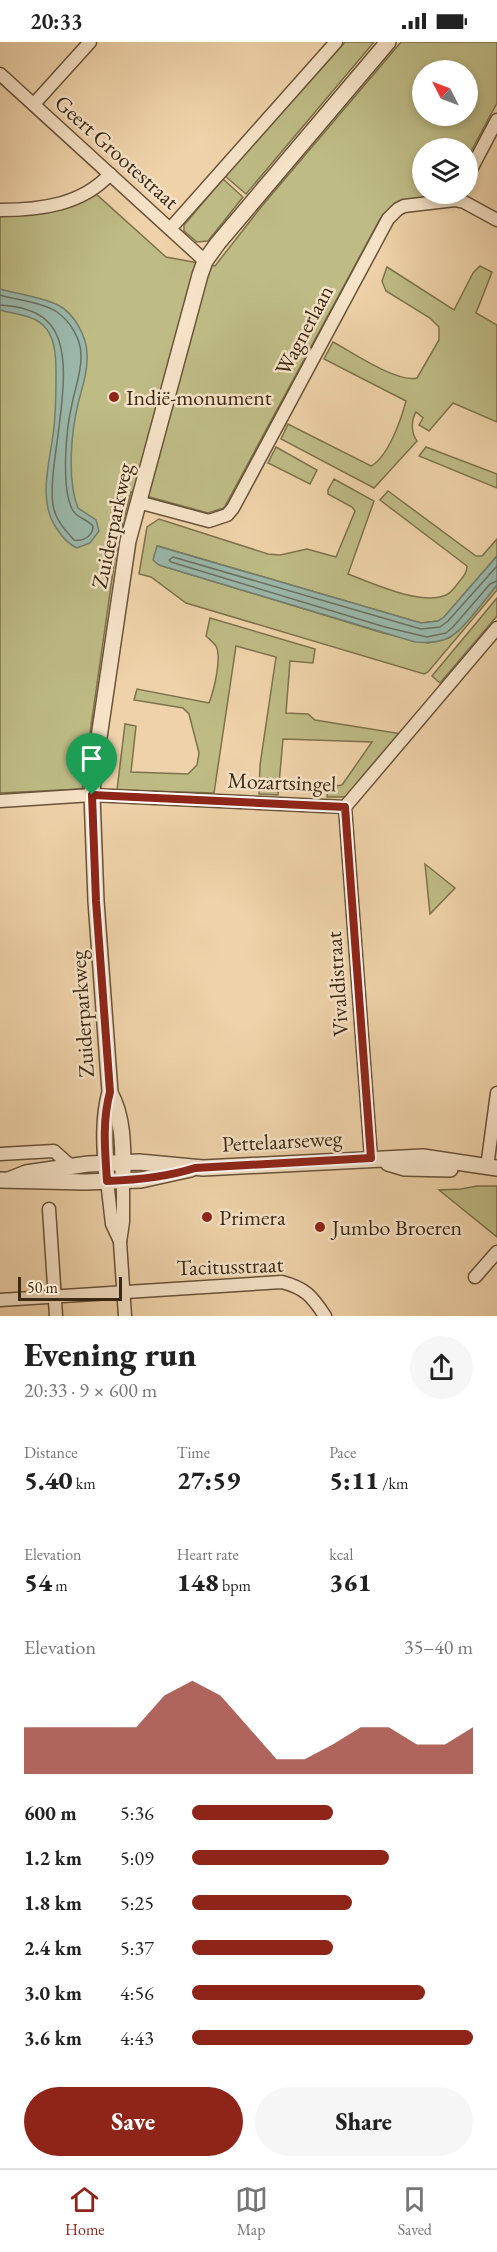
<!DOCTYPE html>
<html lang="en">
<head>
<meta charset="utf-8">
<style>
  body { margin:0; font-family:"EB Garamond",serif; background:#f6f6f6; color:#222; height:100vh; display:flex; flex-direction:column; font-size:22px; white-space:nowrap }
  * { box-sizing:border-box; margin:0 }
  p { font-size:20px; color:#767676 }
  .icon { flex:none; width:33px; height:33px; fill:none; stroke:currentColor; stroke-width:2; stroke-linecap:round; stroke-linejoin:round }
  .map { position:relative; height:1274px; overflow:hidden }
  .sheet { display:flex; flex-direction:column; background:#fff; flex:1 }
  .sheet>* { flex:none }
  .needle { width:39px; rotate:312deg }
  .fabs { position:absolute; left:412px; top:18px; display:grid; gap:12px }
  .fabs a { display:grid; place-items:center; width:66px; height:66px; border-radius:50%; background:#fff; box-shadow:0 3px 9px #0003; font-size:30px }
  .scale { position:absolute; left:18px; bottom:15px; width:104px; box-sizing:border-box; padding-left:6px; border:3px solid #3c2914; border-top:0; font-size:16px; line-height:21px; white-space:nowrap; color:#3c2914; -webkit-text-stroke:4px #f5e2c7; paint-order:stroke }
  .pin { position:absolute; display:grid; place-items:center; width:51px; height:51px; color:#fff; margin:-62px -26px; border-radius:50% 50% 50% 0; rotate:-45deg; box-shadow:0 0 6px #0007 }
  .pin .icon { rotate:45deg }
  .round { display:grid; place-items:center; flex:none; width:63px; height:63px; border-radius:32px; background:#f6f6f6 }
  .overview { display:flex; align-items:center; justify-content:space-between; height:102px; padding:0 24px }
  h1 { font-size:33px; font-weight:800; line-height:45px }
  .figures { display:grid; grid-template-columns:repeat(3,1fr); gap:9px; height:102px; padding:6px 24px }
  .figures div { display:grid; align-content:center }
  .figures b { font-size:26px; font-weight:800 }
  .figures small { font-size:16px; font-weight:400 }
  .figures p { font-size:16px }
  .chart { height:168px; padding:12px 24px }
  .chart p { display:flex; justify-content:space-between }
  .chart svg { width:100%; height:108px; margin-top:6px; fill:#8f2418; opacity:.7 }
  .primary-button { display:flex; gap:12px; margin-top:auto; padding:12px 24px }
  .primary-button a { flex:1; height:69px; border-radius:36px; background:#8f2418; color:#fff; font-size:24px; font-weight:800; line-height:69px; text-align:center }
  .primary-button a+a { background:#f6f6f6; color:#222 }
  ul { padding:0 24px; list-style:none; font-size:20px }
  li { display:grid; grid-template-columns:96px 72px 1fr; align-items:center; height:45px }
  li i { height:15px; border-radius:8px; background:#8f2418 }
  .status { display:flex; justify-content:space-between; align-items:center; height:42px; padding:0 30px; background:#fff; direction:ltr }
  .status svg { height:16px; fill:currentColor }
  .tabs { display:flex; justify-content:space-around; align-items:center; height:84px; border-top:2px solid #e0e0e0; background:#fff; font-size:16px; color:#767676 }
  .tabs a { display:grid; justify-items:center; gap:3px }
  .tabs .current { color:#8f2418 }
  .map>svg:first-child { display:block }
  .green { fill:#bebb85; stroke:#7d724c; stroke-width:1.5; fill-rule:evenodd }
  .water { fill:#9ab7aa; stroke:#747e6e; stroke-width:1.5 }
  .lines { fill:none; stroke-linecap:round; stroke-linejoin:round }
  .shore { stroke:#6b705f; stroke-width:1.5 }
  .minor-casing { stroke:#695339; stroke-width:15 }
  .tertiary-casing { stroke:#695339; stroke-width:18 }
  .minor { stroke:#f5e2c7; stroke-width:12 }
  .tertiary { stroke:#f5e2c7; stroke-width:15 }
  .route-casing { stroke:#fff; stroke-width:12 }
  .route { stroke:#8f2418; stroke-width:8 }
  .poi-dot { fill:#8f2418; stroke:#f5e2c7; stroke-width:2 }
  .labels { text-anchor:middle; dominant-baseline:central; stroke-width:5; stroke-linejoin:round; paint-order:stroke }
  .street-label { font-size:22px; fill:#3c2914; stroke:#f5e2c7 }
  .poi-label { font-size:22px; fill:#3c2914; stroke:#f5e2c7; text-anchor:start }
</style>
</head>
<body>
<div class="status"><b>20:33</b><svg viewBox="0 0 49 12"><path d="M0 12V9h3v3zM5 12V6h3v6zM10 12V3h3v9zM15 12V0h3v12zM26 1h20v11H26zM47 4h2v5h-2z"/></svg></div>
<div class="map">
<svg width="497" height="1274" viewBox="0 0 497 1274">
  <rect width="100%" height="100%" fill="#efd2a9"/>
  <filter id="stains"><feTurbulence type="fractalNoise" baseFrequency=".00333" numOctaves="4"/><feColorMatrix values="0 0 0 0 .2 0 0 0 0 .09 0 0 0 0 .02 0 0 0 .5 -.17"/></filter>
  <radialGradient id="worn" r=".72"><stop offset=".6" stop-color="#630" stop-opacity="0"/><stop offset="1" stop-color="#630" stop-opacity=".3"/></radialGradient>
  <g class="green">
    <path d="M 345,0 L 374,0 L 246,152 L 225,134 Z"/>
    <path d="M 401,0 L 497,0 L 497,61 L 468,115 L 468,106 L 423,106 L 423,152 L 441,152 C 413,160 401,150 380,177 L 224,466 L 208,471 L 131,450 L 119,496 L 114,523 L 82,747 L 0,751 L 0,174 C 35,174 65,169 96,152 L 166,215 L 215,224 L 261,165 ZM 423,28 L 468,28 L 468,74 L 423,74 Z"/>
    <path d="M 223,137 L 243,155 L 208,199 L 197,200 L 184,189 L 184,183 Z"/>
    <path d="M 480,224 L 492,230 L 476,271 L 497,283 L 497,380 L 453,361 L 429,389 L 419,383 L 423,376 L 416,370 C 411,378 411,391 417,399 L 374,446 L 281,397 L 288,382 L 371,424 C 388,415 401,378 406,359 L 324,317 L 333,300 C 352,310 397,341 417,336 L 439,298 L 439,285 L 430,276 L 386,249 L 382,239 L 387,225 L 454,268 L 473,231 Z"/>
    <path d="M 276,405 L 317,428 L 310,442 L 268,421 Z"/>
    <path d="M 426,405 L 497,432 L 497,446 L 419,414 Z"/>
    <path d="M 334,437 L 374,459 L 348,532 C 372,541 421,564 446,553 C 451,551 455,545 459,540 C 463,535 467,531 467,524 L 380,458 L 388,449 L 476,514 L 482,514 L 497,497 L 497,514 L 444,575 L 438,579 L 421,581 L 158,504 L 159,523 L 383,591 L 428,601 L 449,596 L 458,589 L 497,543 L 497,548 L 428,630 L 424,632 L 186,561 L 151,535 L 139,532 L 147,485 L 159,477 L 268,512 L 280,513 L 307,507 L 336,515 L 355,469 L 352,465 L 328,452 L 328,448 Z"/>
    <path d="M 497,556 L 497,574 L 440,641 L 432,634 Z"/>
    <path d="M 210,576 L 315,607 L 313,621 L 290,619 L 286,671 L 308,672 L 315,678 L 402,692 L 350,755 L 327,755 L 328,745 L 342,743 L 372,700 L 283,697 L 278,753 L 259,752 L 260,723 L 276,615 L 236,604 L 214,751 L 117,748 L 125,682 L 136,684 L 131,730 L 188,732 L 197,723 L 199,711 L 189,672 L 183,666 L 134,658 L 137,647 L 209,661 C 214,648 222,616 216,604 C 213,600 209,597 206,594 Z"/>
    <path d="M 425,822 L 455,846 L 430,872 Z"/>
    <path d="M 477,1144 L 497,1144 L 497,1195 L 439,1148 L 461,1147 Z"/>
  </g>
  <g class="water">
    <path d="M 0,247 C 18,252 41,255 58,263 C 74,271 87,295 87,312 C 88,329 82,346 78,362 C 71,391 67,439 78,466 L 96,478 L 99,489 L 90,501 L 77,506 C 68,502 62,495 57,487 C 36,457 51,418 54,385 C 56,367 56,348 56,330 C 56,314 55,294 43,283 C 32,273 14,272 0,268 Z"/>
    <path d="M 157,504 L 421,581 L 438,579 L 444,575 L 497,514 L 497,543 C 486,556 463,589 448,596 C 438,601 426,601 415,600 L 159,523 L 153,518 Z"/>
  </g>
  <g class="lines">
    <g class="shore">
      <path d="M 0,253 C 16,258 45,261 57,270 C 70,279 81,297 81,313 C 82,329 75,346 72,362 C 66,387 61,444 72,467 C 76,476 87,477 93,484 C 93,494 83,500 74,498 C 65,488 55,477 53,463 C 46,419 84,313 47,279 C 36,268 15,264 0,263"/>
      <path d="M 497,524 L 448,579 L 440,585 L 421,587 L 173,515 L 169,518 L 171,520 L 385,585 L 427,595 L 446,591 L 453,585 L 490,542 L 497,539"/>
    </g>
    <g class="minor-casing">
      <g id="minor">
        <path d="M 0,32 L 205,219"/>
        <path d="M 34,62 L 90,0"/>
        <path d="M 468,133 L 497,78"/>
        <path d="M 0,168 C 40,168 82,163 110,132"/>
        <path d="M 170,187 L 336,0"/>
        <path d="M 138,460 L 209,479 L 227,473 L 233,466 L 388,177 L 398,167 L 404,164 L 455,158 L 464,160 L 497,178"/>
        <path d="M 0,759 L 92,753 L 345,765 L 497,586"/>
        <path d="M 345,765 L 371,1116"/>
        <path d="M 0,1112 L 54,1109 L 72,1125"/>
        <path d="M 487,1125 L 497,1051"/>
        <path d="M 107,1139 L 112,1182 L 120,1199"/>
        <path d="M 123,1139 L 123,1180 L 120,1200 L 125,1274"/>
        <path d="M 49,1167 L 56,1274"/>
        <path d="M 475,1235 L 497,1210"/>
        <path d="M 0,1258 L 282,1240 C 305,1246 312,1254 325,1274"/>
      </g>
    </g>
    <g class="tertiary-casing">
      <g id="tertiary">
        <path d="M 110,1051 C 123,1074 123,1104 123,1130"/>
        <path d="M 388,1121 L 405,1126 L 450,1127"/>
        <path d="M 11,1137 L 26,1131 L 88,1122 L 139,1120 L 203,1126 L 423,1115 L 497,1126"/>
        <path d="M 0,1138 L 85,1140 L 141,1138 L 191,1127"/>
        <path d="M 107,1139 C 105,1109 102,1079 110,1050 L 96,859 L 92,753 L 93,736 L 128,499 L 200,233 L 205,219 L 218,201 L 388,0"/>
      </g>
    </g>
    <use href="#minor" class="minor"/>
    <use href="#tertiary" class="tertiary"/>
  </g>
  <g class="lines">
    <g class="route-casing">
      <path id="route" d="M 92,753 L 345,765 L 371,1116 L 195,1126 C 167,1135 137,1138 107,1139 C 105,1109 102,1079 110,1050 L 96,859 Z"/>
    </g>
    <use href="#route" class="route"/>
  </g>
  <g class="poi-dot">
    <circle cx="114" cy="355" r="6"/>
    <circle cx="207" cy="1175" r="6"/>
    <circle cx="320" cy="1185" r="6"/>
  </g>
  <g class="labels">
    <g class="street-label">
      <text transform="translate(117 110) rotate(42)">Geert Grootestraat</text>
      <text transform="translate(304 288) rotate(-62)">Wagnerlaan</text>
      <text transform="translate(112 484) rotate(-78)">Zuiderparkweg</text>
      <text transform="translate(282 740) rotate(2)">Mozartsingel</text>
      <text transform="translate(337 942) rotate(-94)">Vivaldistraat</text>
      <text transform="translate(82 972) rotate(-94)">Zuiderparkweg</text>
      <text transform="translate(282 1099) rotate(-3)">Pettelaarseweg</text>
      <text transform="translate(230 1224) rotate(-2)">Tacitusstraat</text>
    </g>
    <g class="poi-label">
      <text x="126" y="355">Indië-monument</text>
      <text x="219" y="1175">Primera</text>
      <text x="332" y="1185">Jumbo Broeren</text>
    </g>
  </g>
  <rect width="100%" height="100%" filter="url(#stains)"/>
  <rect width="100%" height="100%" fill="url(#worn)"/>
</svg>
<div class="fabs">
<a><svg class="needle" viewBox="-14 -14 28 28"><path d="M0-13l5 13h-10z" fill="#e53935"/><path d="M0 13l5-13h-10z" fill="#767676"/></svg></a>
<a><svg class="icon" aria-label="layers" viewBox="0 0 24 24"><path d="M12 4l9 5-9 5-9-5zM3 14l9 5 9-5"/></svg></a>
</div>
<div class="scale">50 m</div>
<div class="pin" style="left:92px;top:753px;background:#1e9e55"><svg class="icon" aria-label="arrive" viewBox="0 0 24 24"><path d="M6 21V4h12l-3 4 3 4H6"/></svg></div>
</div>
<section class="sheet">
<div class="overview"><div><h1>Evening run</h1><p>20:33 · 9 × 600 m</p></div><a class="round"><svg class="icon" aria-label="share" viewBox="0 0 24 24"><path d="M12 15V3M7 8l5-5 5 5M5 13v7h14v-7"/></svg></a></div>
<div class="figures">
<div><p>Distance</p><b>5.40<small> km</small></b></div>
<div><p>Time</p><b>27:59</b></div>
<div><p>Pace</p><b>5:11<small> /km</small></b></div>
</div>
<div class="figures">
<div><p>Elevation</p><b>54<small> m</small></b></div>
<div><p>Heart rate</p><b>148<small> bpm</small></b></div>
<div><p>kcal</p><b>361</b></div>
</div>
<div class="chart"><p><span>Elevation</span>35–40 m</p>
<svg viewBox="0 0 160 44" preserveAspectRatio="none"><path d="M0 44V25L10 25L20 25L30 25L40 25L50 12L60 6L70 12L80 25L90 38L100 38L110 32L120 25L130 25L140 32L150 32L160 25V44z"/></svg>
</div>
<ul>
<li><b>600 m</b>5:36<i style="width:50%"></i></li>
<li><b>1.2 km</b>5:09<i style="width:70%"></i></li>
<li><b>1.8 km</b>5:25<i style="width:57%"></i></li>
<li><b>2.4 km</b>5:37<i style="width:50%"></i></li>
<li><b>3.0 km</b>4:56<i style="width:83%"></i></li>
<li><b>3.6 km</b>4:43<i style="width:100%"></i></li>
</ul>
<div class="primary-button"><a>Save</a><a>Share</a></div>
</section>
<nav class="tabs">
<a class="current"><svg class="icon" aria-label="home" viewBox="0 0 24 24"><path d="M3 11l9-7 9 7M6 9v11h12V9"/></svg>Home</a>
<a><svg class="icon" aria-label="map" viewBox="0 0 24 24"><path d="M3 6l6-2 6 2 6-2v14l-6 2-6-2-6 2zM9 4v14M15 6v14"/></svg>Map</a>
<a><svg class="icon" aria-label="saved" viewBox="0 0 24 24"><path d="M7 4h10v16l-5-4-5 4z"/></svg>Saved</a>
</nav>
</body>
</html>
